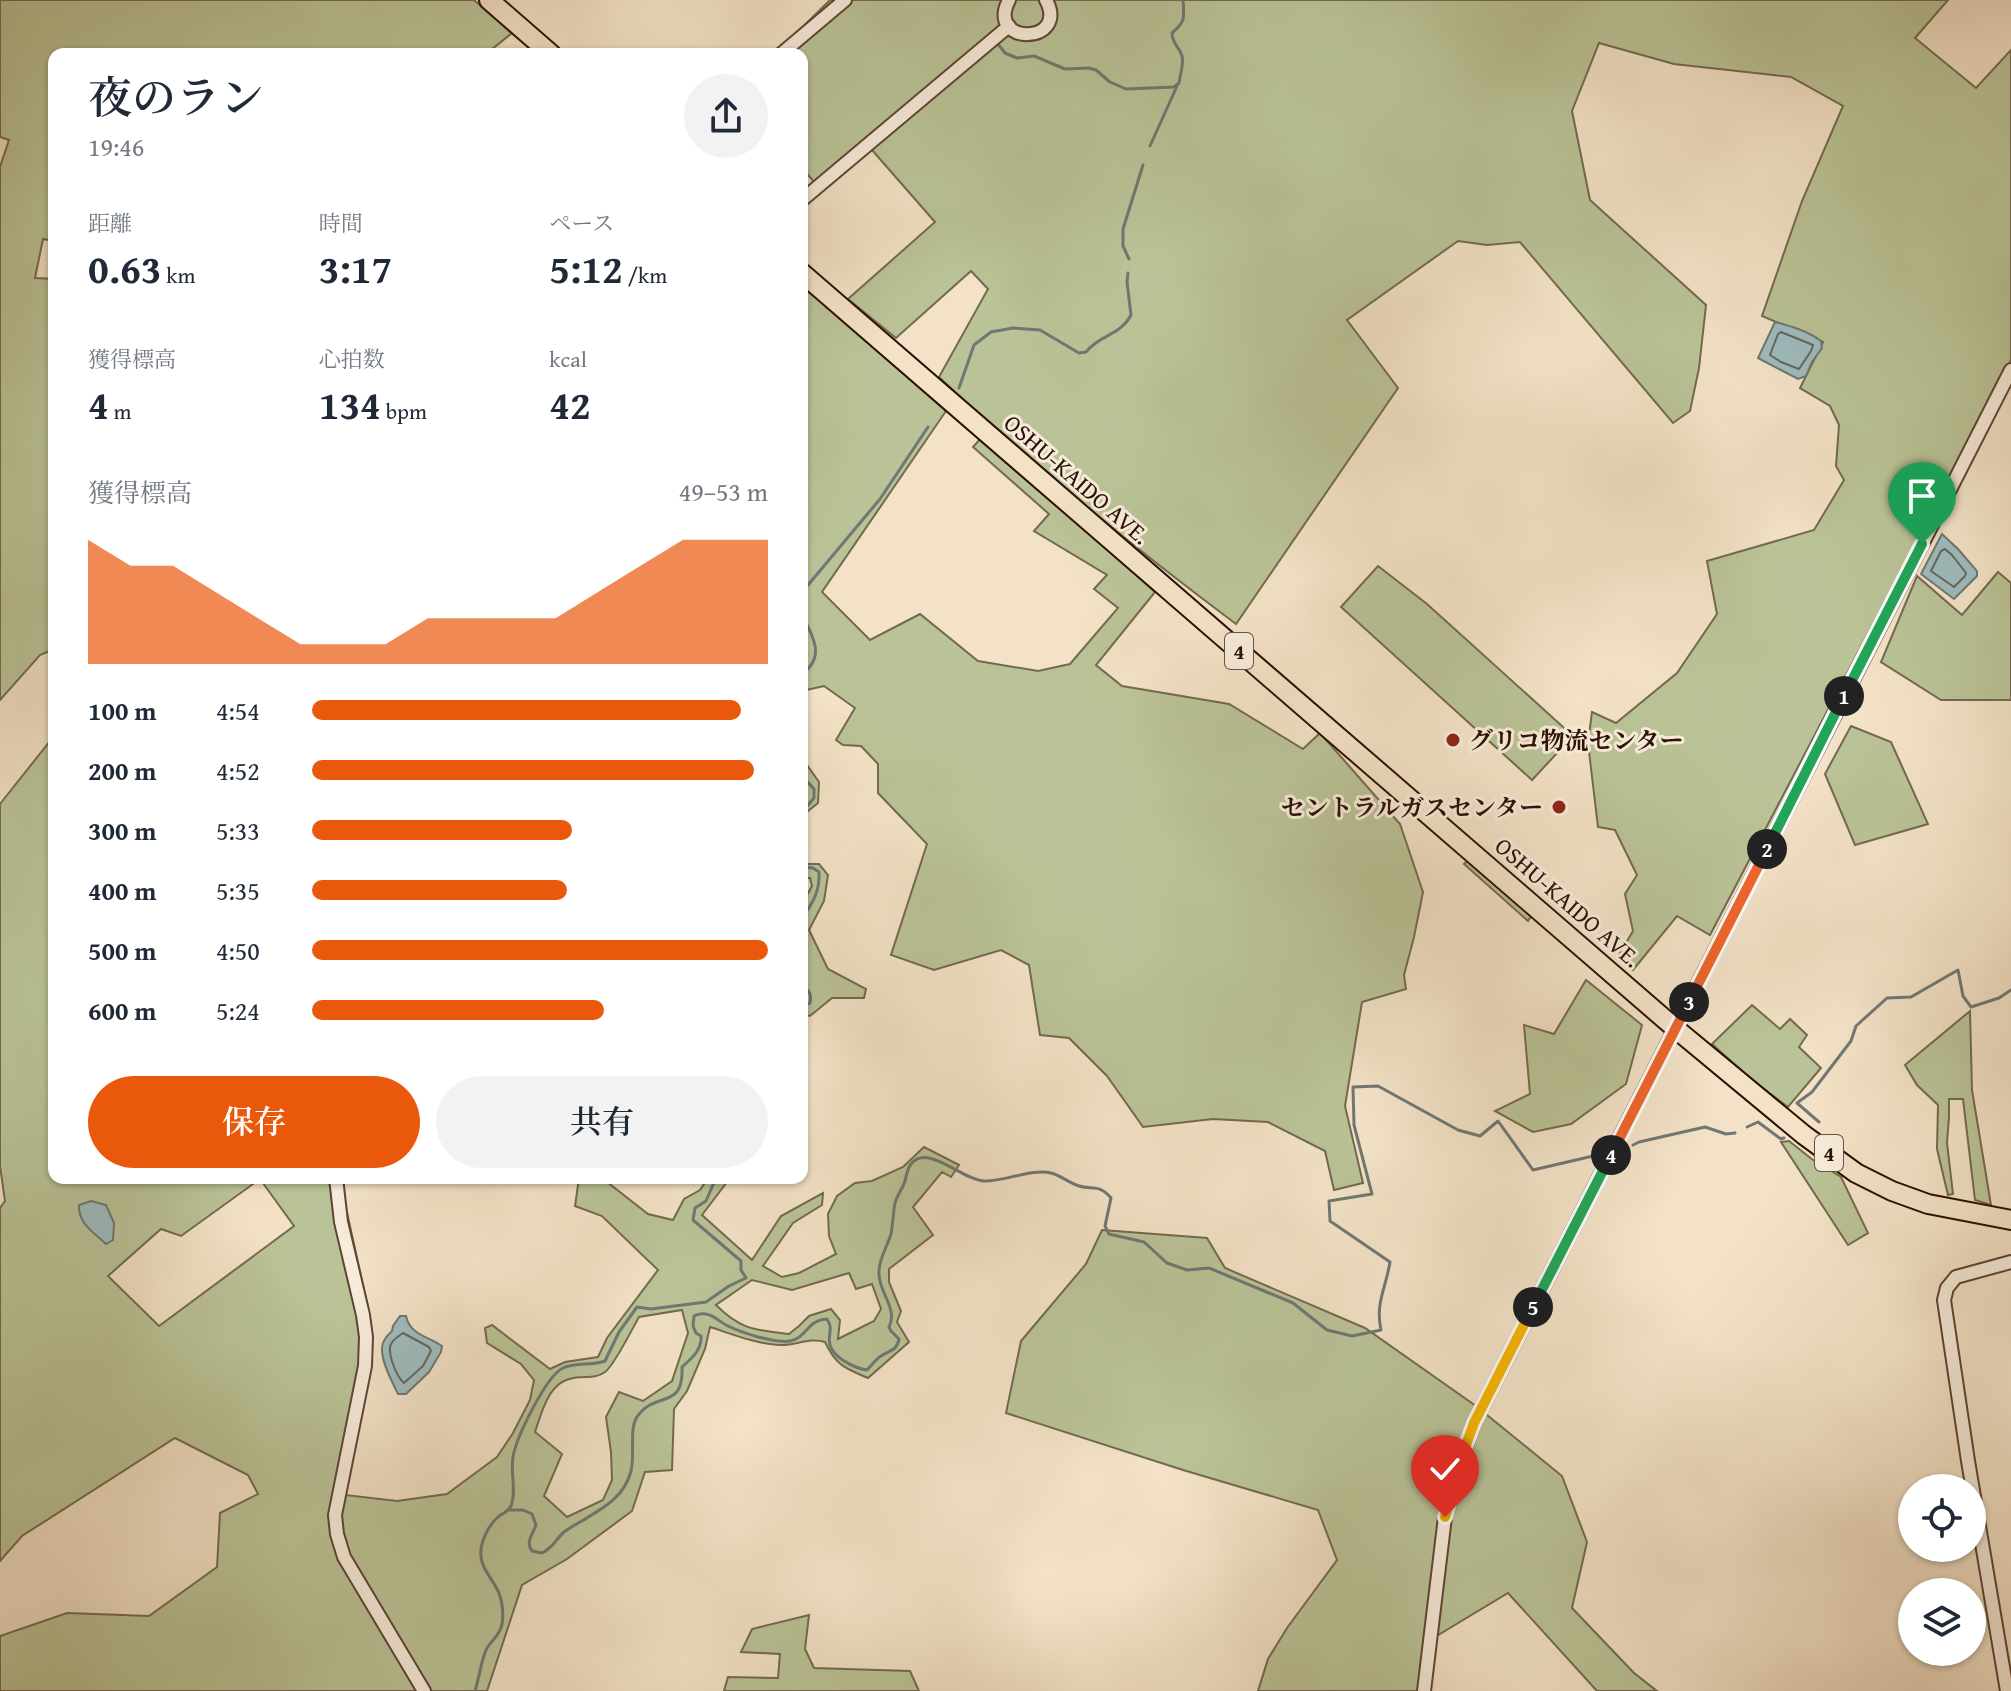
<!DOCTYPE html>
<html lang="ja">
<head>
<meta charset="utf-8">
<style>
  body { margin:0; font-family:"Gentium Book Plus","Noto Serif JP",serif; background:#f2f2f3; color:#1f2937; height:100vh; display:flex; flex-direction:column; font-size:30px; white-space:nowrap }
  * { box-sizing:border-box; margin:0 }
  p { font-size:26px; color:#747a83 }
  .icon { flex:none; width:44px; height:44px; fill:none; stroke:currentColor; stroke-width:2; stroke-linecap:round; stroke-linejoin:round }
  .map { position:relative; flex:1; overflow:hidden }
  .panel { position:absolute; left:48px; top:48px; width:760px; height:1136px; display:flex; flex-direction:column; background:#fff; border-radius:16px; box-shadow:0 2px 6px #0004 }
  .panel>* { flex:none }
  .controls { position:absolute; left:1898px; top:1474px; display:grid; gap:16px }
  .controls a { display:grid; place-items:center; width:88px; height:88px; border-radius:50%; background:#fff; box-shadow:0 2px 6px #0004; font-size:40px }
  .pin { position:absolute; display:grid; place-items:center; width:68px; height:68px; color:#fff; margin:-82px -34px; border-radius:50% 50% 50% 0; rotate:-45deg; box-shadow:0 0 8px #0007 }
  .pin .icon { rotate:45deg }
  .km { position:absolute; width:40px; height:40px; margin:-20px; border-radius:50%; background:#222; color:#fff; font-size:22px; line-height:40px; text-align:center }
  .round { display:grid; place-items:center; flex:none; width:84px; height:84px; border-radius:42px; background:#f2f2f3 }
  .overview { display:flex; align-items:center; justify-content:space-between; height:136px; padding:0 40px }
  h1 { font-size:44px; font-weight:600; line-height:60px }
  .metrics { display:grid; grid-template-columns:repeat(3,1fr); gap:12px; height:136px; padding:8px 40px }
  .metrics div { display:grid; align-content:center }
  .metrics b { font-size:40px; font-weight:600 }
  .metrics small { font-size:22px; font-weight:400 }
  .metrics p { font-size:22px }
  .chart { height:224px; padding:16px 40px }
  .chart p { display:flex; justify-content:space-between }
  .chart svg { width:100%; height:144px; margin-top:8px; fill:#ea580c; opacity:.7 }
  .button { display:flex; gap:16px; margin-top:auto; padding:16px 40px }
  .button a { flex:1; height:92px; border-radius:48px; background:#ea580c; color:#fff; font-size:32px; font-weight:600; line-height:92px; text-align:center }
  .button a+a { background:#f2f2f3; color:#1f2937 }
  ul { padding:0 40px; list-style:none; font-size:26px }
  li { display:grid; grid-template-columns:128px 96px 1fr; align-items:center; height:60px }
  li i { height:20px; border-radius:10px; background:#ea580c }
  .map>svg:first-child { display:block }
  .green { fill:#bac397; stroke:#736a4e; stroke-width:2; fill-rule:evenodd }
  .water { fill:#9ebcbe; stroke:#707774; stroke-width:2 }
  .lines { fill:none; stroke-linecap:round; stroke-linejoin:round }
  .shore { stroke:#656661; stroke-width:2 }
  .stream { stroke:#707774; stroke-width:3 }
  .minor-casing { stroke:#5e4435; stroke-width:16 }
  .highway-casing { stroke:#2c1004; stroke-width:22 }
  .minor { stroke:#f7ecdb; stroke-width:12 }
  .highway { stroke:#f3e2c7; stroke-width:18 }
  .split-1-casing { stroke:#fff; stroke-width:16 }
  .split-2-casing { stroke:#fff; stroke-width:16 }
  .split-3-casing { stroke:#fff; stroke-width:16 }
  .split-4-casing { stroke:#fff; stroke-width:16 }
  .split-5-casing { stroke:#fff; stroke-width:16 }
  .split-6-casing { stroke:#fff; stroke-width:16 }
  .split-7-casing { stroke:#fff; stroke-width:16 }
  .split-1 { stroke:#22a559; stroke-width:10 }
  .split-2 { stroke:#22a559; stroke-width:10 }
  .split-3 { stroke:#f0652b; stroke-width:10 }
  .split-4 { stroke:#f0652b; stroke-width:10 }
  .split-5 { stroke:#22a559; stroke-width:10 }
  .split-6 { stroke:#f5b400; stroke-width:10 }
  .split-7 { stroke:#f5b400; stroke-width:10 }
  .poi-dot { fill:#8f2418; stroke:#f7ecdb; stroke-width:3 }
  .labels { text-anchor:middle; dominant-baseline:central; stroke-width:6; stroke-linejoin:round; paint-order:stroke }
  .shield { fill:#f7ecdb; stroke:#695244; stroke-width:2 }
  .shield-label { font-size:22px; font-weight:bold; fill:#2c1004 }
  .street-label { font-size:24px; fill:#2c1004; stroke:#f7ecdb }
  .poi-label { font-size:24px; font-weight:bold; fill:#2c1004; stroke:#f7ecdb; text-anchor:start }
</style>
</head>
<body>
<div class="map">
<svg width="2011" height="1691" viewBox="0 0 2011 1691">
  <rect width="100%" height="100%" fill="#f3e2c7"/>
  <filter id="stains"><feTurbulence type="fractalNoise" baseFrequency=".0025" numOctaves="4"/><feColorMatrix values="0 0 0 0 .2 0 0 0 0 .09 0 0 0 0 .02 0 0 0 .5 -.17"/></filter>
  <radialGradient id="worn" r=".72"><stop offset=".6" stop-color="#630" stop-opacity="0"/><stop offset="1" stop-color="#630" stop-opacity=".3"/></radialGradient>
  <g class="green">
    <path d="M 0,0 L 474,0 L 512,33 L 486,54 L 54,54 L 54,241 L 43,239 L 35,278 L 54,279 L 54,649 L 40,655 L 0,700 L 0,167 L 9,140 L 0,137 Z"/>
    <path d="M 830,0 L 1948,0 L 1915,38 L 1976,88 L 2011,50 L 2011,360 L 1710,935 L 1677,916 L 1633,970 L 1617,958 L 1633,931 L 1625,894 L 1637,875 L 1615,830 L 1598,827 L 1588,743 L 1592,712 L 1616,723 L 1677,673 L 1717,614 L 1707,561 L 1814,530 L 1844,480 L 1836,466 L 1839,425 L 1830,406 L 1800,388 L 1823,342 L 1762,316 L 1802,201 L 1843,106 L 1791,77 L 1674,64 L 1599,43 L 1572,111 L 1590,200 L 1706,305 L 1699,368 L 1690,411 L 1673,423 L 1520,242 L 1487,245 L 1458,241 L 1347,320 L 1398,388 L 1236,624 C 1133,547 1032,465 939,377 L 988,289 L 971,271 L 896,338 L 848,299 L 935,222 L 865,142 L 815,183 L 802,168 L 802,54 L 775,54 Z"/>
    <path d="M 802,283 L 946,411 L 822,592 L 870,640 L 920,614 L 978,661 L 1038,671 L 1070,664 L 1118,608 L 1094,589 L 1107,575 L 1034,531 L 1049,514 L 973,447 L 982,437 L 1155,592 L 1096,665 L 1122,686 L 1229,704 L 1303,749 L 1320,733 L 1400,824 L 1423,892 L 1414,937 L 1404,975 L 1406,989 L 1362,1002 L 1345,1106 L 1363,1183 L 1334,1190 L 1325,1151 L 1268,1122 L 1213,1119 L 1143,1127 L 1107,1076 L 1069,1038 L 1040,1035 L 1029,965 L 1001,950 L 934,970 L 891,955 L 927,844 L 878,793 L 878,764 L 861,746 L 843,745 L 836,740 L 855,708 L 824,686 L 802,691 Z"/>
    <path d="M 1378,566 L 1427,604 L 1573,736 L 1532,780 L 1341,607 Z"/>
    <path d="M 1998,572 L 2011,583 L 2011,700 L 1941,700 L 1881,662 L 1917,576 L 1962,615 Z"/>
    <path d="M 1851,726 L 1891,742 L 1928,824 L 1855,845 L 1825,774 Z"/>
    <path d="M 54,736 L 54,1178 L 344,1178 L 344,1199 L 369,1312 L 372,1359 L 345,1495 L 397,1501 L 447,1494 L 497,1457 L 513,1433 L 530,1400 L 534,1380 L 521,1364 L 487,1343 L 485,1328 L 492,1325 L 550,1369 L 565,1362 L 598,1357 L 607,1338 L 658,1270 L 602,1216 L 575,1206 L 579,1178 L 602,1178 L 648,1214 L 673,1220 L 684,1199 L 700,1190 L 708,1178 L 730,1178 L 702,1215 L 752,1260 L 781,1216 L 823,1193 L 822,1205 L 793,1223 L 763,1266 L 782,1277 L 799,1273 L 836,1254 L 829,1236 L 828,1214 L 837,1196 L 855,1183 L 872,1181 L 903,1167 L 924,1147 L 959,1165 L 951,1177 L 942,1172 L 913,1207 L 933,1235 L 889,1269 L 889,1282 L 901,1311 L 897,1322 L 909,1342 L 868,1378 C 844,1368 836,1365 825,1342 C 810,1337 795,1346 780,1345 C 756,1344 732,1334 710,1327 L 705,1349 L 687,1391 L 674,1409 L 672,1470 L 645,1472 L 632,1511 L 567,1559 L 522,1585 L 487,1691 L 0,1691 L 0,1636 L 67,1613 L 149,1616 L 217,1567 L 220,1513 L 258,1494 L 248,1475 L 175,1438 L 22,1536 L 0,1561 L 0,1208 L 5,1201 L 0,1166 L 0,804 ZM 260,1179 L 294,1226 L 159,1326 L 108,1276 L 161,1229 L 181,1236 ZM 849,1273 L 856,1289 L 872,1284 L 881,1309 L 874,1321 L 838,1339 L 840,1320 L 831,1309 L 809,1316 L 799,1326 L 789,1334 C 755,1330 741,1330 716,1305 L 752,1280 L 792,1290 ZM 682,1310 L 688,1333 L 672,1381 L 643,1401 L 619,1392 L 606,1417 L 611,1452 L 612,1480 L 603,1500 L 567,1517 L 544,1496 L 562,1454 L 535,1432 C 542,1411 549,1381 574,1378 C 585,1376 596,1379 605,1372 C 614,1366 632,1329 639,1317 Z"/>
    <path d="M 802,758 L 819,782 L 818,803 L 802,816 L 802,800 L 805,792 L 802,789 Z"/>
    <path d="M 1468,860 L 1532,915 L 1528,921 L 1464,864 Z"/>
    <path d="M 802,864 L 819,864 L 828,875 L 824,901 L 809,930 L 828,969 L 866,989 L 864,998 L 832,998 L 810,1016 L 802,1014 L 802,904 L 812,886 L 810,878 L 802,878 Z"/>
    <path d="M 1586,980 L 1642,1025 L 1626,1084 L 1571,1124 L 1533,1132 L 1495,1111 L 1530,1094 L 1524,1025 L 1554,1034 Z"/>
    <path d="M 1752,1005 L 1780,1029 L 1790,1019 L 1807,1035 L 1799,1047 L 1821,1068 L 1788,1107 L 1753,1081 L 1712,1044 Z"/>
    <path d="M 1970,1011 L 1972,1090 L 1991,1205 L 1975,1200 L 1963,1099 L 1949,1099 L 1949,1117 L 1947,1143 L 1953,1194 L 1948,1195 L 1937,1149 L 1938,1105 L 1917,1085 L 1905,1065 Z"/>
    <path d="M 1789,1141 L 1813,1160 L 1841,1177 L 1868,1233 L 1848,1245 L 1781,1142 Z"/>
    <path d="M 1102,1230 L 1207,1238 L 1225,1268 L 1365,1328 L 1476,1406 L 1562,1476 L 1587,1542 L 1572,1608 L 1634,1673 L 1657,1691 L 1597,1691 L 1508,1593 L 1425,1643 L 1421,1691 L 1258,1691 L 1268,1659 L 1287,1628 L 1337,1560 L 1318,1510 L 1183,1470 L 1006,1413 L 1021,1341 L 1086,1264 Z"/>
    <path d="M 809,1615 L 805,1649 L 814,1668 L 910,1671 L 919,1691 L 724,1691 L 728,1677 L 778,1678 L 780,1654 L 741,1652 L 752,1629 Z"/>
  </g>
  <g class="water">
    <path d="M 1775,322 C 1790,326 1808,331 1821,341 L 1822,348 L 1812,362 L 1806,376 L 1798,379 L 1758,358 Z"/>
    <path d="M 1942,534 L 1958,549 L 1977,571 L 1977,576 L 1954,599 L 1921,574 Z"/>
    <path d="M 91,1201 L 106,1205 L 114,1223 L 113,1240 L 106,1244 C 93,1232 78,1223 79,1205 Z"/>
    <path d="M 400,1316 L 406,1316 C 410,1335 428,1336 442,1346 L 441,1352 L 429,1372 L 406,1394 L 398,1394 C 392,1382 381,1361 382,1348 C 382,1341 387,1336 392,1331 L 393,1326 Z"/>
  </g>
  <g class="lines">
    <g class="shore">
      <path d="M 1781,332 L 1813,345 L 1811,351 L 1799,369 L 1781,362 L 1770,355 L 1778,334 Z"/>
      <path d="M 1945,549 L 1952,555 L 1966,573 L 1965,576 L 1954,587 L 1931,571 L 1941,551 Z"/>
      <path d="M 403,1333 L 429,1347 L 431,1351 L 423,1366 L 404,1383 C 397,1377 389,1358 390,1347 C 391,1340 399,1336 403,1333 Z"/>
    </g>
    <g class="stream">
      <path d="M 998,44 L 1005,53 L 1017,58 L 1034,56 L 1065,69 L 1089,68 L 1096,70 L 1110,82 L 1126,89 L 1174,87 L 1179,83 C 1180,75 1184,64 1182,56 C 1179,46 1172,44 1172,33 C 1186,21 1184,18 1183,0"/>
      <path d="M 1150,146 L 1177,86"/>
      <path d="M 1129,259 L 1123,246 L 1123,229 L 1143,165"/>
      <path d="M 959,388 L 974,345 L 991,332 L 1013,328 L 1040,330 L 1079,353 L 1086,352 C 1100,334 1120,336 1131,315 L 1127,282 L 1128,273"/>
      <path d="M 802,596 L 803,591 L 880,499 L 928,427"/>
      <path d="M 802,615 C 813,636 826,657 802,674"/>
      <path d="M 802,776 L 814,789 L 814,798 L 802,812"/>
      <path d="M 802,867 L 813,868 L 819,872 C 820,891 813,903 802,918"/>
      <path d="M 802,940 L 806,952 L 802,956"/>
      <path d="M 802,986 C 809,990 812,994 810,1003 L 802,1005"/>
      <path d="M 1819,1122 L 1797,1103 L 1812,1092 L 1851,1041 L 1856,1026 L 1887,998 L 1911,997 L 1958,970 L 1963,996 L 1971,1007 L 1999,998 L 2011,990"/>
      <path d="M 1747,1127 L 1758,1122 L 1781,1139 L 1784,1138"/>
      <path d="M 1633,1145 L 1639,1142 L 1705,1127 L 1726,1134 L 1735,1133"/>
      <path d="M 509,1510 L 523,1510 L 532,1514 L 536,1525 C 533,1534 525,1542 532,1551 L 542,1553 C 553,1548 556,1539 564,1532 C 569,1528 575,1525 580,1522 C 602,1509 624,1498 631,1471 C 635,1456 629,1428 637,1417 C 655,1390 684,1411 682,1367 C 692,1358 702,1350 701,1336 L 696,1333 L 693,1326 L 694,1316 C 699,1314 700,1313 706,1314 C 714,1315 721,1323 728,1326 C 738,1331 748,1334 758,1337 C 768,1339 781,1343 790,1341 C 807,1338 807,1320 827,1319 C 834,1330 827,1334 830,1345 C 834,1358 854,1368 867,1370 C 871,1366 876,1359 881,1356 C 890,1350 897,1351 899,1339 L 891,1331 L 889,1327 C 898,1309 880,1294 879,1275 C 878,1261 887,1247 891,1234 C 893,1224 893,1213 895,1203 C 897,1195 903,1188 905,1181 C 907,1174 907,1169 911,1164 C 928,1143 962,1180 984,1181 C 1002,1182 1034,1168 1051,1173 C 1060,1175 1069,1183 1079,1186 C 1092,1190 1100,1184 1111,1198 L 1105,1226 L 1109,1234 L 1144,1242 L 1167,1263 L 1187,1270 L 1209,1268 L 1293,1303 L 1327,1330 L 1352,1336 L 1381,1330 C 1375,1303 1386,1288 1390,1262 L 1330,1221 L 1329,1201 L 1372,1194 L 1354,1125 L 1353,1087 L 1378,1086 L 1458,1130 L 1480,1136 L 1498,1121 L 1533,1170 L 1593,1156"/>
      <path d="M 475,1691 C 479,1678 481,1662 486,1650 C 491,1640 500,1636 502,1624 C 504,1613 502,1598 497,1589 C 490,1576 479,1565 481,1550 C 482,1539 489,1525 498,1517 C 503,1513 508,1512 511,1506 C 517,1491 510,1473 513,1457 C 516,1438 546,1376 563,1368 C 576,1362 592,1366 605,1361 L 619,1332 L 637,1307 L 651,1309 L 706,1302 L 729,1286 L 746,1278 L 741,1270 L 741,1261 L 693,1220 L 695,1208 L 706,1201 L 716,1178"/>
    </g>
    <g class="minor-casing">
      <g id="minor">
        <path d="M 1009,0 C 985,46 1070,45 1046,0"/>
        <path d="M 781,54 L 845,0"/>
        <path d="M 802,200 L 1009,26"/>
        <path d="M 336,1178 L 341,1222 L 363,1315 L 366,1337 L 365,1366 L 335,1515 L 337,1534 L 344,1557 L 424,1691"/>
        <path d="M 1424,1691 L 1445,1517 L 1451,1488 L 1474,1423 L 2011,370"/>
        <path d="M 2007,1691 L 1968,1461 L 1944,1300 L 1947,1288 L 1956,1277 L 2011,1262"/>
      </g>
    </g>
    <g class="highway-casing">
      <g id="highway">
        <path d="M 489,0 L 551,54"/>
        <path d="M 802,273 L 1676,1029 L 1804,1135 L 1856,1173 L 1892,1191 L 1928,1204 L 2011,1220"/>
      </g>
    </g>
    <use href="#minor" class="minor"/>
    <use href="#highway" class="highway"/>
  </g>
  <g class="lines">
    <g class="split-1-casing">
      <path id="split-1" d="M 1844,696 L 1922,544"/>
    </g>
    <g class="split-2-casing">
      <path id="split-2" d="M 1767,849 L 1844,696"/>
    </g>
    <g class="split-3-casing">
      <path id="split-3" d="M 1689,1002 L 1767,849"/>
    </g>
    <g class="split-4-casing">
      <path id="split-4" d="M 1611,1155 L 1689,1002"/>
    </g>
    <g class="split-5-casing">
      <path id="split-5" d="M 1533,1307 L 1611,1155"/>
    </g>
    <g class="split-6-casing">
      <path id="split-6" d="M 1460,1461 L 1474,1423 L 1533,1307"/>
    </g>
    <g class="split-7-casing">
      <path id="split-7" d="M 1445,1517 L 1460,1461"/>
    </g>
    <use href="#split-1" class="split-1"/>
    <use href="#split-2" class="split-2"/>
    <use href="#split-3" class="split-3"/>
    <use href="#split-4" class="split-4"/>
    <use href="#split-5" class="split-5"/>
    <use href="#split-6" class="split-6"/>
    <use href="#split-7" class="split-7"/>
  </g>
  <g class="poi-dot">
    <circle cx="1453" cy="740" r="8"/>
    <circle cx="1559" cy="807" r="8"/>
  </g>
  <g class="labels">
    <g class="shield">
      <rect x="1225" y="633" width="28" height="36" rx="6"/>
      <rect x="1815" y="1135" width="28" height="36" rx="6"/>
    </g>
    <g class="shield-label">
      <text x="1239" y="651">4</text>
      <text x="1829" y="1153">4</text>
    </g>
    <g class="street-label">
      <text transform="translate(1077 479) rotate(41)">OSHU-KAIDO AVE.</text>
      <text transform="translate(1568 902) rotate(41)">OSHU-KAIDO AVE.</text>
    </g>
    <g class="poi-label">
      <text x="1469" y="740">グリコ物流センター</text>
      <text x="1543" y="807" text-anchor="end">セントラルガスセンター</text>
    </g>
  </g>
  <rect width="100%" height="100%" filter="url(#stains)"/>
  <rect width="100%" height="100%" fill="url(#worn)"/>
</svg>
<div class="controls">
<a><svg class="icon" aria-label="locate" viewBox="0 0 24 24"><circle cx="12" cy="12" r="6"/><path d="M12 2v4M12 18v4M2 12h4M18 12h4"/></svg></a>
<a><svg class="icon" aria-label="layers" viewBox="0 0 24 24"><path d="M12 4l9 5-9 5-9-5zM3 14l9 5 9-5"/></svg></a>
</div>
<div class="pin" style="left:1922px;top:544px;background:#1e9e55"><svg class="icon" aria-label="arrive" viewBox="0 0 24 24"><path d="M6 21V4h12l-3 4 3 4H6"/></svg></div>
<div class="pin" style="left:1445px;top:1517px;background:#d93025"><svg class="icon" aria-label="check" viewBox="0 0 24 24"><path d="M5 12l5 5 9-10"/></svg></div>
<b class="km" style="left:1844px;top:696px">1</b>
<b class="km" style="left:1767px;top:849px">2</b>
<b class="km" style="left:1689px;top:1002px">3</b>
<b class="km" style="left:1611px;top:1155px">4</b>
<b class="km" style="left:1533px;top:1307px">5</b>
<section class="panel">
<div class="overview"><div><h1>夜のラン</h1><p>19:46</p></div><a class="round"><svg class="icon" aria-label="share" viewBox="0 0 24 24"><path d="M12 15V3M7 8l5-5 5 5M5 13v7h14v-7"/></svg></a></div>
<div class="metrics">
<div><p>距離</p><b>0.63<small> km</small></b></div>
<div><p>時間</p><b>3:17</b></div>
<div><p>ペース</p><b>5:12<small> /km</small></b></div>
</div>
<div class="metrics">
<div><p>獲得標高</p><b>4<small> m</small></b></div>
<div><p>心拍数</p><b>134<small> bpm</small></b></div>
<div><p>kcal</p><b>42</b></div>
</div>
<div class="chart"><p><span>獲得標高</span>49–53 m</p>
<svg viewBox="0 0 160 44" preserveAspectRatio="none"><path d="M0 44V6L10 14L20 14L30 22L40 30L50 38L60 38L70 38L80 30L90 30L100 30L110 30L120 22L130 14L140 6L150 6L160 6V44z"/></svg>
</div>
<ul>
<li><b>100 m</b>4:54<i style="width:94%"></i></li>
<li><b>200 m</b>4:52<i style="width:97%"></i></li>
<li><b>300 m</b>5:33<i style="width:57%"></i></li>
<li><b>400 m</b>5:35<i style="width:56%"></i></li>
<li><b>500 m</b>4:50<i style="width:100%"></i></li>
<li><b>600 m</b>5:24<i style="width:64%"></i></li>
</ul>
<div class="button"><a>保存</a><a>共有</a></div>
</section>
</div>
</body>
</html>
